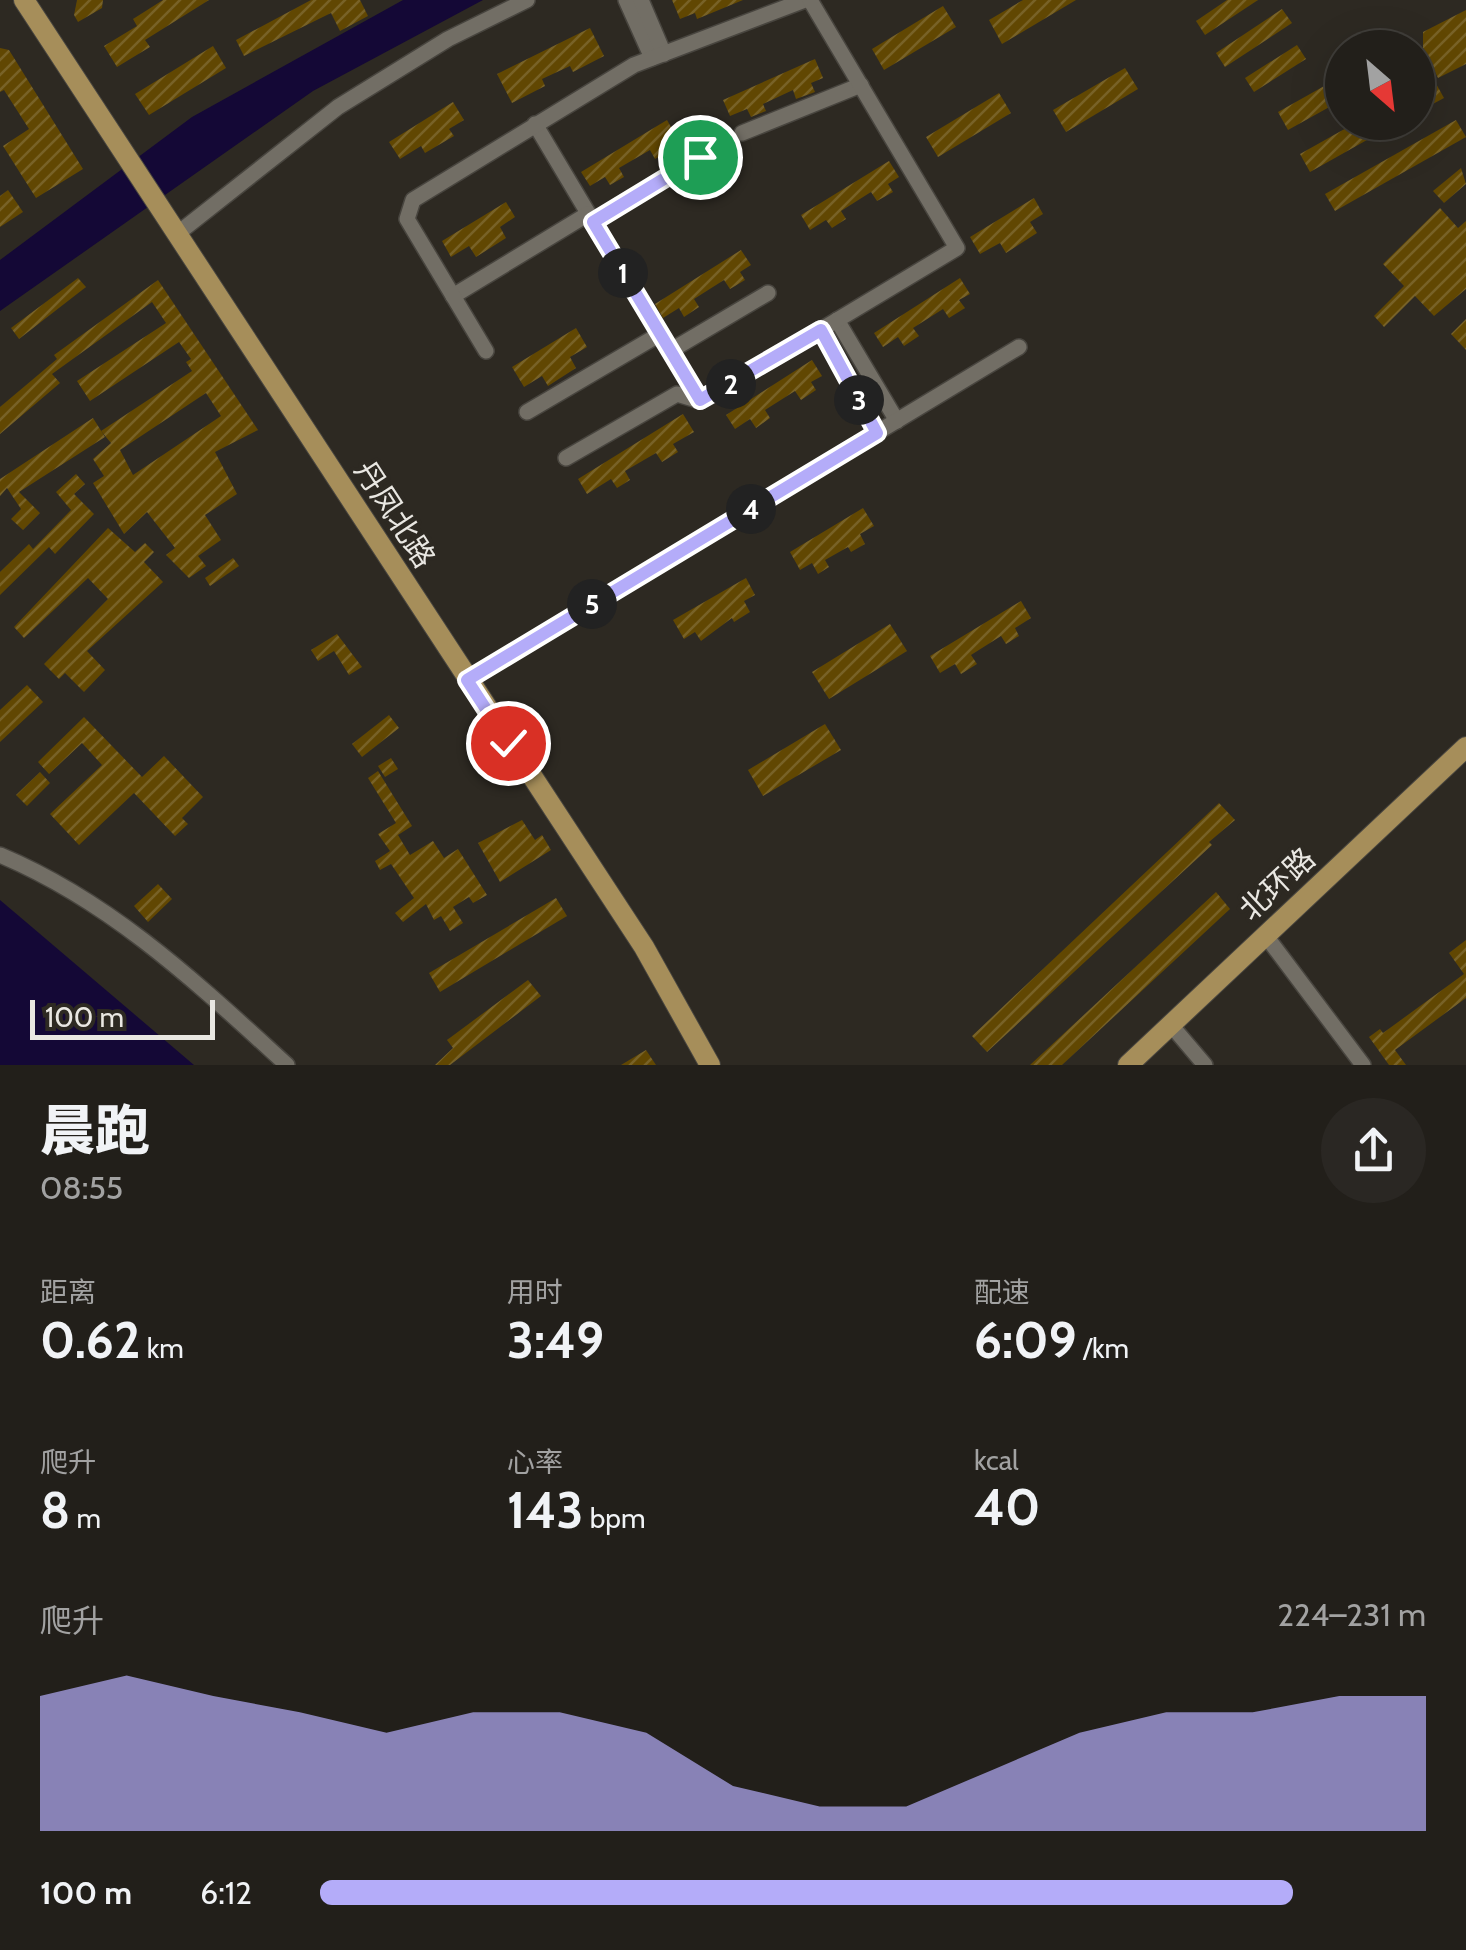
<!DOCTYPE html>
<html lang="zh">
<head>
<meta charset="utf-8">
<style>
  body { margin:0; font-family:Cabin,"Noto Sans SC",sans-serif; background:#2a2723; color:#f1f3f6; height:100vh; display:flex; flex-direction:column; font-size:38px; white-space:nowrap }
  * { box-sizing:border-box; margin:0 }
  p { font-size:32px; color:#a2a2a2 }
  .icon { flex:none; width:55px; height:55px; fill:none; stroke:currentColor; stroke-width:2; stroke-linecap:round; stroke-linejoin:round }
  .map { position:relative; height:1065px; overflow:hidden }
  .panel { display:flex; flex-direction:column; background:#221f1a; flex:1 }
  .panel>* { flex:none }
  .needle { width:65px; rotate:152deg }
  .buttons { position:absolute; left:1325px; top:30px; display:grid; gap:20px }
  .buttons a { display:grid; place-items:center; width:110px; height:110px; border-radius:50%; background:#221f1a; box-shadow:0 10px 40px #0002,0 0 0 2px #3f3d39; font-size:50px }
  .scale { position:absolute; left:30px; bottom:25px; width:185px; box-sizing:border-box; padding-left:10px; border:5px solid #e9e7e2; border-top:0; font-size:28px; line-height:35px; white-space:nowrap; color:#e9e7e2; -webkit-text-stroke:8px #2d2922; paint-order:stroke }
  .pin { position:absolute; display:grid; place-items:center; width:85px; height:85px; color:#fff; margin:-42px; border:5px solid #fff; border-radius:50%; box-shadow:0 2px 10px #0007 }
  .km { position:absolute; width:50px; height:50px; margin:-25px; border-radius:50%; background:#222; color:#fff; font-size:28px; line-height:50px; text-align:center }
  .round { display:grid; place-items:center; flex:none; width:105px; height:105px; border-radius:52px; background:#2a2723 }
  .overview { display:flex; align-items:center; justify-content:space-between; height:170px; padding:0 40px }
  h1 { font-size:55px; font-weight:800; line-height:75px }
  .metrics { display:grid; grid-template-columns:repeat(3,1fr); gap:15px; height:170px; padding:10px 40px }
  .metrics div { display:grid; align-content:center }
  .metrics b { font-size:50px; font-weight:800 }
  .metrics small { font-size:28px; font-weight:400 }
  .metrics p { font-size:28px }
  .chart { height:280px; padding:20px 40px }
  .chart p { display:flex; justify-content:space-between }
  .chart svg { width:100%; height:180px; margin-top:10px; fill:#b4acf9; opacity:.7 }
  ul { padding:0 40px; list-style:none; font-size:32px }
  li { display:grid; grid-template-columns:160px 120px 1fr; align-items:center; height:75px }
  li i { height:25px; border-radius:12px; background:#b4acf9 }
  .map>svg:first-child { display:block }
  .water { fill:#140836 }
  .building { fill:url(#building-hatch); fill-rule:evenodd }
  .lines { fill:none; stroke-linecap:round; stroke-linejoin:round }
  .minor-casing { stroke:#48453f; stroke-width:18 }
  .major-casing { stroke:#48453f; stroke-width:22 }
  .minor { stroke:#726e65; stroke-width:15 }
  .major { stroke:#a68e5a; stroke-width:20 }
  .route-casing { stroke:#fff; stroke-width:20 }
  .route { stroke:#b4acf9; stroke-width:12 }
  .labels { text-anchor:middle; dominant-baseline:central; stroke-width:8; stroke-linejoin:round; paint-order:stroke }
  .street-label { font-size:30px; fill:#e9e7e2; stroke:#2d2922 }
</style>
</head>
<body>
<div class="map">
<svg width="1466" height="1065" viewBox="0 0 1466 1065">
  <defs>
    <pattern id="building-hatch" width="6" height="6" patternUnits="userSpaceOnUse" patternTransform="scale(2.5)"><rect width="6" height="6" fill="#614702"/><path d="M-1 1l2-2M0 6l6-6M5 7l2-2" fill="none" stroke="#786227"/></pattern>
  </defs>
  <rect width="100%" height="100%" fill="#2d2922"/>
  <g class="water">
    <path d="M 403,0 L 483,0 L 313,91 L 0,311 L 0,260 L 192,117 Z"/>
    <path d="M 0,900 L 26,922 L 194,1065 L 0,1065 Z"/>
  </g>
  <g class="building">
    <path d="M 77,0 L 103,0 L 102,8 L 78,22 L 74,15 Z"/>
    <path d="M 163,0 L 209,0 L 145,40 L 150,47 L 117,67 L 104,46 L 137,26 L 133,19 Z"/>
    <path d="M 311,0 L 360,0 L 368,16 L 340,31 L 331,13 L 244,56 L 236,40 Z"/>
    <path d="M 672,0 L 743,0 L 697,19 L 695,13 L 680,19 Z"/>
    <path d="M 1023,0 L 1076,0 L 1002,44 L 989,20 Z"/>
    <path d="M 1227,0 L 1258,0 L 1205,35 L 1196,21 Z"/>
    <path d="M 943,6 L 956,27 L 884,70 L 872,49 Z"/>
    <path d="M 1282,9 L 1292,23 L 1225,67 L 1216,53 Z"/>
    <path d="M 1466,10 L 1466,64 L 1438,78 L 1423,48 L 1423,32 Z"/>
    <path d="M 590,28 L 604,56 L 573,72 L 570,66 L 542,79 L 545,86 L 512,103 L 497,74 Z"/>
    <path d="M 1297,45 L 1306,59 L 1254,92 L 1245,78 Z"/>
    <path d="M 213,46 L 226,68 L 149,115 L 135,94 Z"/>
    <path d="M 0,48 L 9,50 L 83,169 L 36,198 L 3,146 L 29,129 L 4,90 L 0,92 Z"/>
    <path d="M 815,59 L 823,78 L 811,83 L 815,92 L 796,99 L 793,90 L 763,104 L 766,111 L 751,117 L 747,109 L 730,116 L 723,100 Z"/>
    <path d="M 1125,68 L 1138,89 L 1066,132 L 1053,110 Z"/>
    <path d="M 1342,76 L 1342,100 L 1288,130 L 1278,112 Z"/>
    <path d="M 1434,80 L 1444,98 L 1418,112 L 1418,89 Z"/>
    <path d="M 999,93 L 1011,113 L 938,157 L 926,137 Z"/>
    <path d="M 453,102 L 464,120 L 449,129 L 454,136 L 425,153 L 421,146 L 400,159 L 389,142 Z"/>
    <path d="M 667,120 L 675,134 L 663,141 L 668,151 L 655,159 L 650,150 L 619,168 L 624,177 L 610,185 L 605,177 L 590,186 L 581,172 Z"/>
    <path d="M 1456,120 L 1466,137 L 1335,211 L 1325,194 Z"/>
    <path d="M 1357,122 L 1399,122 L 1310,172 L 1300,154 Z"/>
    <path d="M 889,161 L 899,177 L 888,184 L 893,192 L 877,201 L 871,192 L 841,211 L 846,219 L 832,228 L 826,220 L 810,230 L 801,215 Z"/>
    <path d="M 1461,168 L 1466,184 L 1444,203 L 1433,191 Z"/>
    <path d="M 8,190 L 23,212 L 0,227 L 0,196 Z"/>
    <path d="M 1034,198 L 1043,214 L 1030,222 L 1037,233 L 1006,253 L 1000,243 L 980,254 L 970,237 Z"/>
    <path d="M 506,202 L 515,217 L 500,227 L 506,238 L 476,257 L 469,246 L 451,257 L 442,241 Z"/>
    <path d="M 1440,208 L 1458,228 L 1466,221 L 1466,289 L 1434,316 L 1415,296 L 1384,327 L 1374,316 L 1404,286 L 1383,264 Z"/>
    <path d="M 741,250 L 751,265 L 740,272 L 745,280 L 730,289 L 724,280 L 694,299 L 699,307 L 684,317 L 679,308 L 663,318 L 655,304 Z"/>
    <path d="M 78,278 L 86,287 L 19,339 L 11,328 Z"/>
    <path d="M 960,278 L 970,294 L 959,300 L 965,308 L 949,318 L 943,309 L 913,328 L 919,336 L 904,346 L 898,337 L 883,347 L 874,333 Z"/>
    <path d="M 158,280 L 258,430 L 215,452 L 237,494 L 205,515 L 221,540 L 198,556 L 206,566 L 189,578 L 166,555 L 175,548 L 147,512 L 124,534 L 93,483 L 104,476 L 93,459 L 111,443 L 101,431 L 192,371 L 186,362 L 191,359 L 179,342 L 90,401 L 77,381 L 166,323 L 152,302 L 52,374 L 60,383 L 0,434 L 0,407 L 57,359 L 54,355 ZM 206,393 L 221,416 L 133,475 L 120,450 Z"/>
    <path d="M 1466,319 L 1466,350 L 1451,334 Z"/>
    <path d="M 576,328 L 587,347 L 570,357 L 576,368 L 548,386 L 542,376 L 524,387 L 512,367 Z"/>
    <path d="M 812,360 L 822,376 L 811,382 L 816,390 L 801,400 L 795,391 L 765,410 L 770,418 L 756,428 L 750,419 L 735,429 L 726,415 Z"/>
    <path d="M 683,414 L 694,432 L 673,444 L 678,452 L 662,462 L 656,453 L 625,471 L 630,480 L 617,488 L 611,479 L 587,494 L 578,479 Z"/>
    <path d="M 93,418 L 105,437 L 19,492 L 40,513 L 23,530 L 11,519 L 21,509 L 7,488 L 0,496 L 0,479 Z"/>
    <path d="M 76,474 L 85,484 L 74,494 L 94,514 L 55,554 L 49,547 L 0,595 L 0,572 L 29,544 L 33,549 L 71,510 L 56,492 Z"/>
    <path d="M 863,508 L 874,526 L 860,534 L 865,544 L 851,552 L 848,547 L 825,560 L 829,567 L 818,574 L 812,563 L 800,570 L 790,552 Z"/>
    <path d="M 108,528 L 135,552 L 145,543 L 154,552 L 144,562 L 163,582 L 87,651 L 105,670 L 84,692 L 65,673 L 59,679 L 44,664 L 108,599 L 88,578 L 24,638 L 14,627 Z"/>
    <path d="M 233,558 L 239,566 L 210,586 L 205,578 Z"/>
    <path d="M 746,578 L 755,595 L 744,601 L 750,612 L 734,622 L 732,618 L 701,641 L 695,632 L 684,639 L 673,620 Z"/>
    <path d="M 1021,601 L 1031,618 L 1015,628 L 1019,636 L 1006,644 L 1001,636 L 971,655 L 977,664 L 961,674 L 955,664 L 940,673 L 930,656 Z"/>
    <path d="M 890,624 L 907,651 L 829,699 L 812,672 Z"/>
    <path d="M 337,634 L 362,667 L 349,675 L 334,651 L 318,661 L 311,650 Z"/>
    <path d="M 27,685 L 43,702 L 0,742 L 0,710 Z"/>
    <path d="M 389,715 L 399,728 L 362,757 L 352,744 Z"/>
    <path d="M 84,717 L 142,777 L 164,756 L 203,797 L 182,818 L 188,824 L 175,836 L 134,793 L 79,845 L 50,814 L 102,765 L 82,743 L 49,774 L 38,762 Z"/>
    <path d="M 825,724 L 841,750 L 763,796 L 748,770 Z"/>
    <path d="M 391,758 L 398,769 L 385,777 L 378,766 Z"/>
    <path d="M 378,771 L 412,826 L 398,835 L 410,855 L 433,841 L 444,858 L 458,849 L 487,895 L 473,903 L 469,897 L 453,907 L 463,923 L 450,931 L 441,916 L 434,920 L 426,904 L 403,922 L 395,913 L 414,898 L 391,864 L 380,870 L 375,861 L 390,851 L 378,834 L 396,823 L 368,778 Z"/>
    <path d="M 40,772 L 50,783 L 27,806 L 16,795 Z"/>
    <path d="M 1219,803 L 1235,820 L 1209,842 L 1212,845 L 987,1052 L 972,1036 Z"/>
    <path d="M 522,820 L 535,840 L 542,835 L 551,850 L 500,882 L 478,843 Z"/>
    <path d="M 158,884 L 172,899 L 148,922 L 134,906 Z"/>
    <path d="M 1216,892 L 1230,909 L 1062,1065 L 1030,1065 Z"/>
    <path d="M 556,898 L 567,916 L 440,992 L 429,973 Z"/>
    <path d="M 1466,940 L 1466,998 L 1395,1050 L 1406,1065 L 1389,1065 L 1369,1037 L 1380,1029 L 1383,1033 L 1464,974 L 1449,953 Z"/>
    <path d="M 528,980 L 541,996 L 450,1065 L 435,1065 L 453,1048 L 447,1040 Z"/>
    <path d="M 646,1050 L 656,1065 L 621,1065 Z"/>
  </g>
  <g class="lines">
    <g class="minor-casing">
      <g id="minor">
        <path d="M 626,0 L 652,58"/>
        <path d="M 641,0 L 664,54"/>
        <path d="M 535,124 L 700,401"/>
        <path d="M 742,133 L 861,85"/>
        <path d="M 593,222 L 701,157"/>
        <path d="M 177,234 L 338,107 L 448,39 L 527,0"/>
        <path d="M 453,296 L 588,214"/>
        <path d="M 837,320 L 897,421"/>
        <path d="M 821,330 L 877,433"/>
        <path d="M 486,351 L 407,219 L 413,200 L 634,65 L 805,0"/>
        <path d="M 670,351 L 768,293"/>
        <path d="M 527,412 L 660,334"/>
        <path d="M 566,458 L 677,394 L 700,401 L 716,393 L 957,248 L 810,0"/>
        <path d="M 467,680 L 1019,347"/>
        <path d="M 0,855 C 112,902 198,984 287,1065"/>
        <path d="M 1266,936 L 1363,1065"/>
        <path d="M 1171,1025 L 1205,1065"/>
      </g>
    </g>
    <g class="major-casing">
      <g id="major">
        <path d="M 24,0 L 644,947 L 710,1065"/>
        <path d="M 1128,1065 L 1466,747"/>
      </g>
    </g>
    <use href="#minor" class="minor"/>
    <use href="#major" class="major"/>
  </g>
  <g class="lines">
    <g class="route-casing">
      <path id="route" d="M 508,743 L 467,680 L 877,433 L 821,330 L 700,400 L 593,222 L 700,157"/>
    </g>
    <use href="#route" class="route"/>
  </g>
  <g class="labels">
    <g class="street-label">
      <text transform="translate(395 514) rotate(57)">丹凤北路</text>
      <text transform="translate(1277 884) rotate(-43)">北环路</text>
    </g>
  </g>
</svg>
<div class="buttons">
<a><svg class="needle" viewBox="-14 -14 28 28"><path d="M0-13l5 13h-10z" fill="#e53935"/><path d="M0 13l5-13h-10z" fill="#a2a2a2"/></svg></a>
</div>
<div class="scale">100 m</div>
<div class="pin" style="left:700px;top:157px;background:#1e9e55"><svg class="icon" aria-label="arrive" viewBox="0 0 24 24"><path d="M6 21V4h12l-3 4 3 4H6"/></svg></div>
<div class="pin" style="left:508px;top:743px;background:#d93025"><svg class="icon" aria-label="check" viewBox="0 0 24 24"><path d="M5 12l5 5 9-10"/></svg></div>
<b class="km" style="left:623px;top:273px">1</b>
<b class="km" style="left:731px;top:384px">2</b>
<b class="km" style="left:859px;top:400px">3</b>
<b class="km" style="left:751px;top:509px">4</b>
<b class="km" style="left:592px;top:604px">5</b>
</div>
<section class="panel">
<div class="overview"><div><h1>晨跑</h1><p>08:55</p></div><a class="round"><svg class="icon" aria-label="share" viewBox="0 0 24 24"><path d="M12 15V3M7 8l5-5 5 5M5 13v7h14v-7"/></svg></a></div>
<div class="metrics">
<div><p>距离</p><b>0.62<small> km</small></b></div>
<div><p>用时</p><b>3:49</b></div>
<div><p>配速</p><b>6:09<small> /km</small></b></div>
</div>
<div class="metrics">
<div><p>爬升</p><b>8<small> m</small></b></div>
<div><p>心率</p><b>143<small> bpm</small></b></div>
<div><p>kcal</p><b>40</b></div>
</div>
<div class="chart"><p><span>爬升</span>224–231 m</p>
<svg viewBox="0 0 160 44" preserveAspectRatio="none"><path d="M0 44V11L10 6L20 11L30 15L40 20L50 15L60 15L70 20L80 33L90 38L100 38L110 29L120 20L130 15L140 15L150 11L160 11V44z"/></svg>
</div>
<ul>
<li><b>100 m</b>6:12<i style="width:88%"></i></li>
</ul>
</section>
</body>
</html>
